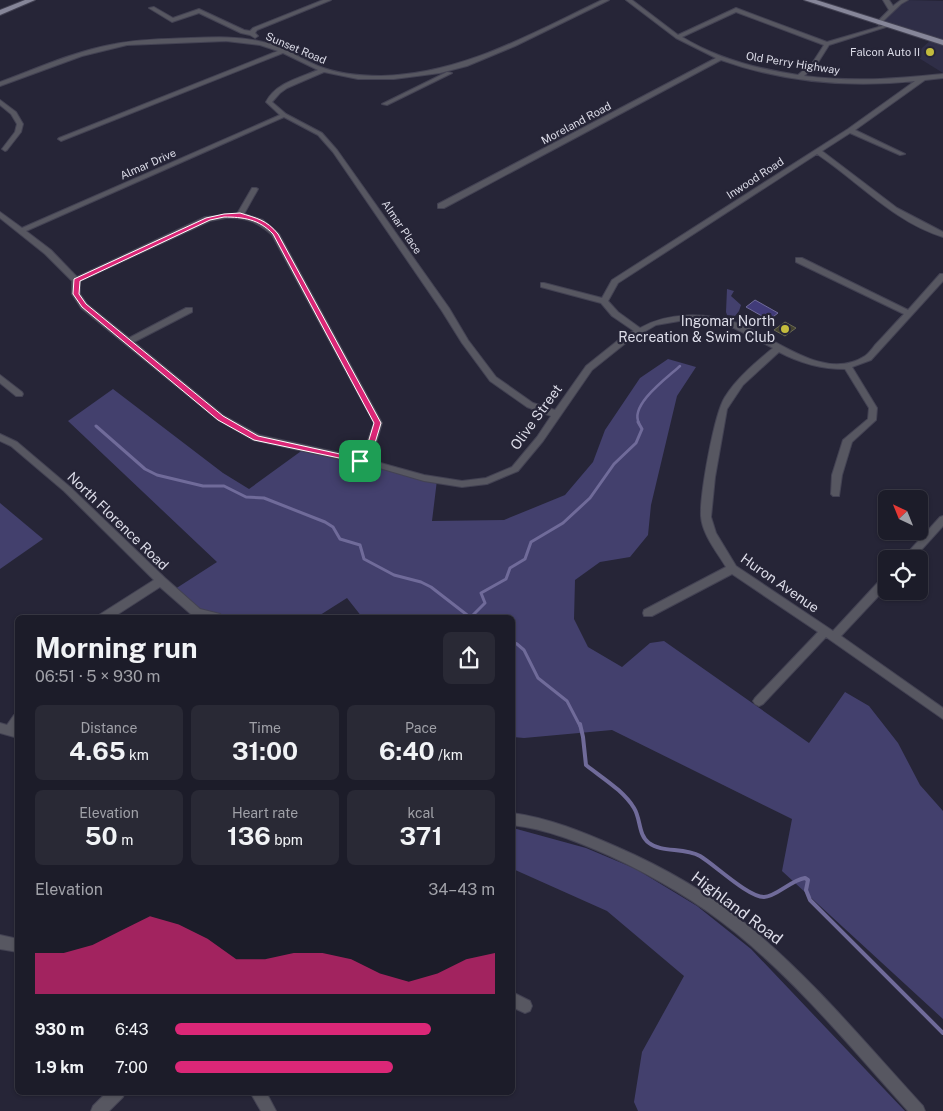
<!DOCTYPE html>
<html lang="en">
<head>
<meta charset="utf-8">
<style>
  body { margin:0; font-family:"Public Sans",sans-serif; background:#292935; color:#f1f3f6; height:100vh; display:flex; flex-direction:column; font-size:19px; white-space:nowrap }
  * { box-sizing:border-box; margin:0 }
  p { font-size:16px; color:#a0a1a8 }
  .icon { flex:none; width:28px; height:28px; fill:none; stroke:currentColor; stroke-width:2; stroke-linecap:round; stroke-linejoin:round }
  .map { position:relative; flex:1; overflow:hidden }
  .details { position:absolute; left:15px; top:615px; width:500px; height:480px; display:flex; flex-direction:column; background:#1c1c29; border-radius:8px; box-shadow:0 1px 4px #0004,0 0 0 1px #3a3a46 }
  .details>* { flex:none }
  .needle { width:32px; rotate:317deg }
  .fabs { position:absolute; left:878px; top:490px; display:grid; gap:10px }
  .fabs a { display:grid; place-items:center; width:50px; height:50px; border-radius:8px; background:#1c1c29; box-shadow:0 1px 4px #0004,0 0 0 1px #3a3a46; font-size:25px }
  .pin { position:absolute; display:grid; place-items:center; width:42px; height:42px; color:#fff; margin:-21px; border-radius:10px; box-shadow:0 2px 8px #0006 }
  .round { display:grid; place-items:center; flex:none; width:52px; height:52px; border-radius:8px; background:#292935 }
  .headline { display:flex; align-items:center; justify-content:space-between; height:85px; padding:0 20px }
  h1 { font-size:28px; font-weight:700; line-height:38px }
  .figures { display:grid; grid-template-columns:repeat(3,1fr); gap:8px; height:85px; padding:5px 20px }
  .figures div { display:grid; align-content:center; border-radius:8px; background:#292935; text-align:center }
  .figures b { font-size:25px; font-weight:700 }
  .figures small { font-size:14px; font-weight:400 }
  .figures p { font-size:14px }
  .chart { height:140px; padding:10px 20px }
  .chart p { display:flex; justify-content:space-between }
  .chart svg { width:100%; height:90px; margin-top:5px; fill:#db2777; opacity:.7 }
  ul { padding:0 20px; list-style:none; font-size:16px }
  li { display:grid; grid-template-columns:80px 60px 1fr; align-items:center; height:38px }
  li i { height:12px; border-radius:6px; background:#db2777 }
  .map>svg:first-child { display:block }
  .built { fill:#2f2e47 }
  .green { fill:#43406d }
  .water { fill:#413b79; stroke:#706b9a }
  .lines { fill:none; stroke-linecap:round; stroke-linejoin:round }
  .stream-far2 { stroke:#706b9a; stroke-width:2.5 }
  .stream-far1 { stroke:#706b9a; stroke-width:3 }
  .stream { stroke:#706b9a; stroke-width:4 }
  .building { fill:#44432f; stroke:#696853 }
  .minor-casing { stroke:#434253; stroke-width:2 }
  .major-casing { stroke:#434253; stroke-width:2 }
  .minor { fill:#575761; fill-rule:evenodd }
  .major { fill:#868699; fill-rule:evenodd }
  .route { fill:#db2777; stroke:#fff; fill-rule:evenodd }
  .poi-dot { fill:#c4bc3d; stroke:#262537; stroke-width:2 }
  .labels { text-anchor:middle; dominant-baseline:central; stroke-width:4.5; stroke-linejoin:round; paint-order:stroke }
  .far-street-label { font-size:11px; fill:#dcdce8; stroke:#262537 }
  .far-poi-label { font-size:11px; fill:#dcdce8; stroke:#262537; text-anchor:end }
  .poi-label { font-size:14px; fill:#dcdce8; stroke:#262537; text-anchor:end }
  .street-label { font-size:14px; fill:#dcdce8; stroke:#262537 }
  .near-street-label { font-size:16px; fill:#dcdce8; stroke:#262537 }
</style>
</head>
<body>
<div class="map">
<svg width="943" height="1111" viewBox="0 0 943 1111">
  <rect width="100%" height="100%" fill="#262537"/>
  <path class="built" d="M 905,0 L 943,1 L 943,73 L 914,55 L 931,40 L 879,23 Z"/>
  <g class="green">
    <path d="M 727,289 L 734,291 L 731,296 L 741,305 L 739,311 L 735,316 L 727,315 L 726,312 Z"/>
    <path d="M 668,359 L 696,367 L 677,396 L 651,505 L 648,535 L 630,557 L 600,562 L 575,580 L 574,619 L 588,647 L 622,667 L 650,643 L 664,641 L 809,743 L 845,692 L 869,706 L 898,743 L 920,785 L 943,811 L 943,1019 L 782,871 L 792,819 L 612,730 L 524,738 L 513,737 L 512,618 L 362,617 L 347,598 L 317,617 L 219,617 L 206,616 L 172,591 L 217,562 L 68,421 L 113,389 L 223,473 L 249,489 L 304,449 L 437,480 L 432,521 L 504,520 L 565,495 L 593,462 L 605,430 L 640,378 Z"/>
    <path d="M 0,503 L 43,539 L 0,569 Z"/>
    <path d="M 513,828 L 586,848 L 636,869 L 697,906 L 751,949 L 905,1111 L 638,1111 L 634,1102 L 642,1052 L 684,976 L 607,911 L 513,869 Z"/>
  </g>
  <path class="water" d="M 755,300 L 778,313 L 769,320 L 746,307 Z"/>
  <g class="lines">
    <path class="stream-far2" d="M 639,423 C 629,405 668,377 680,366"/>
    <g class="stream-far1">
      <path d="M 96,426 L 145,469 L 157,475 L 203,486 L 224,486 L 246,497 L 264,498 L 325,522 L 333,527 L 340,539 L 360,545 L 364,559 L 394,575 L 421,582 L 431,587 L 471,618"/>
      <path d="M 471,617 L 485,603 L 481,593 L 506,579 L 510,568 L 525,559 L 531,542 L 563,523 L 590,498 L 614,464 L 636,443 L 642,429 L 638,422"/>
      <path d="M 512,642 L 517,644 L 524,650 L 538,678 L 567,701 L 580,726"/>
    </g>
    <path class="stream" d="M 580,724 L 583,737 L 586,765 C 602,778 623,790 634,808 C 641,819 638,835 649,843 C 662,853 684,847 700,856 C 715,865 748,897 764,897 C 776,897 791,880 805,878 L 808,880 L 806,890 L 810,900 L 943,1033"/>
  </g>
  <path class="building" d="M 785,322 L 796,328 L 785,336 L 774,330 Z"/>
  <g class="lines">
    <g class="minor-casing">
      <g id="minor">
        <path d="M 323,0 L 331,0 L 257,30 L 255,33 L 258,36 L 255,38 L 250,35 L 241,33 L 199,13 L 172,22 L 149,8 L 154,7 L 173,18 L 199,9 L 244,30 L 250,31 L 253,28 Z"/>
        <path d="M 602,0 L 609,0 L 515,46 L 467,66 L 440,73 L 394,79 L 358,79 L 324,72 L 287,88 L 280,93 L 272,102 L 286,114 L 322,133 L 337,150 L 449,308 L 468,340 L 496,377 L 533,403 L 555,410 L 586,366 L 621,338 L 634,331 L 612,316 L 601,303 L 541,287 L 541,283 L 544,283 L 602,298 L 612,280 L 848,129 L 915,81 C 850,88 783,82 721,60 L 444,208 L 438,208 L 438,204 L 716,58 L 676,38 L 626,0 L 632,0 L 678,35 L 736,8 L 827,42 L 889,24 L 889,26 L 829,45 L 817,64 L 804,76 C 853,82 894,79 943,74 L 943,78 L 925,80 L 855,130 L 905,154 L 900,155 L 850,133 L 822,151 L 897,208 L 943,232 L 943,237 C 894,222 859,182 817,154 L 618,283 L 608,301 L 618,312 L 640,328 C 668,312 706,312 737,323 C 774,336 823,383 865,356 C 868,354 872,349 875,345 C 885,335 894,324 904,314 L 796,262 L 796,258 L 802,258 L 908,310 L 940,274 L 943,274 L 943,281 L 871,360 L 852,367 L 877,408 L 876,420 L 852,442 L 842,475 L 839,496 L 833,496 L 831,494 L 832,475 L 843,440 L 868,419 L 869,408 L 845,369 C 821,369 800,363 779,352 L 743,385 L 727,409 L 715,477 L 711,517 L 716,533 L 736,566 L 833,631 L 882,578 L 886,577 L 886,588 L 841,636 L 943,708 L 943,719 L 826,637 L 763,704 L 759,706 L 755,704 L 753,701 L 755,698 L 818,632 L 732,574 L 652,616 L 644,616 L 643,613 L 644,610 L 726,567 C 717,552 702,534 701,516 C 700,495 714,414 725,397 C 737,378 755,363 773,348 L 732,327 L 721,323 L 685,320 L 656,325 L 627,342 L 592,370 L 543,441 L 518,471 L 487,484 L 462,487 L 424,481 L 376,467 L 253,440 L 218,420 L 81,308 L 72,294 L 72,281 L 45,254 L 0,218 L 0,212 L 22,228 L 280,115 L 266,102 C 276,83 299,78 318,70 L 283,53 L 61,141 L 58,139 L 59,138 L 278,51 L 260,45 L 226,41 L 127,45 L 82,56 L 0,86 L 0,82 C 38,68 75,51 115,44 C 140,39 165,39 191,38 C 215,37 239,36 263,42 C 283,46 299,58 318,66 C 338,74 360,76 381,76 C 463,74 530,34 602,0 ZM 736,12 L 824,45 L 813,62 L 798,75 C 758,69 718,59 682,37 ZM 284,117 L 318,135 L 333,152 L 442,311 L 462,343 L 490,381 L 527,407 L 551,416 L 537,437 L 512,467 L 486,478 L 462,481 L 424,475 L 366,459 L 376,443 L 382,423 L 279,234 L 263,220 L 244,214 L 258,189 L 256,188 L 252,188 L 237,214 L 205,217 L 77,277 L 51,250 L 26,231 ZM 226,218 C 245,217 258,222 272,235 L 374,423 L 367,443 L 358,457 L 259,435 L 224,416 L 134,342 L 192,312 L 192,308 L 186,308 L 129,338 L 87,304 L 80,294 L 80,281 L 210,221 Z"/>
        <path d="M 883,0 L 889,0 L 893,6 L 901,0 L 908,0 L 901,4 L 879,25 L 876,23 L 889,10 Z"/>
        <path d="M 447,72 L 452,73 L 387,105 L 382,104 Z"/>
        <path d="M 0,100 L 16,112 L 23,124 L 21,132 L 7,150 L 5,151 L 2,149 L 15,132 L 17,124 L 11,114 L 0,105 Z"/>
        <path d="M 0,375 L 22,392 L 23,394 L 22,396 L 16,396 L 0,383 Z"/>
        <path d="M 0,434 L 17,442 L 70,487 L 165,578 L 200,609 L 220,614 L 225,618 L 198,618 L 192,615 L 160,587 L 112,618 L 98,618 L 99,615 L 154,580 L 64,491 L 11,446 L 0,441 Z"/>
        <path d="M 943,516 L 943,526 L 913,559 L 902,559 L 940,517 Z"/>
        <path d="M 18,714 L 18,738 L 0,733 L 0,723 L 7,725 L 14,715 Z"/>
        <path d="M 512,813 C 549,818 583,832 617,847 C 663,867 707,892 746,924 C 812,978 866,1044 923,1106 L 925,1111 L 908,1111 C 853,1050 800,985 736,933 C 698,902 655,877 610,856 C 578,842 547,829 512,825 Z"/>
        <path d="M 0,935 L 18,939 L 18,952 L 0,949 Z"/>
        <path d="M 512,992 L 530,1001 L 532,1006 L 530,1011 L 525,1013 L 512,1007 Z"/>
        <path d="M 107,1092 L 125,1092 L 123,1097 L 109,1111 L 91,1111 L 93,1106 Z"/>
        <path d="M 250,1092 L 266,1092 L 276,1111 L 261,1111 Z"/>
      </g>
    </g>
    <g class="major-casing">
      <g id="major">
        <path d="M 25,0 L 35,0 L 0,15 L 0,10 Z"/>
        <path d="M 804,0 L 816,0 L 943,40 L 943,45 Z"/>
      </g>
    </g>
    <use href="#minor" class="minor"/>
    <use href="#major" class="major"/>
  </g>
  <path class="route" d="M 240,213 C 256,218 267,220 278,234 L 381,423 L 375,443 L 363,463 L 254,440 L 218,420 L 82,307 L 73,294 L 74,279 L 206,218 L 224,214 ZM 224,217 C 243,217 259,219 273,234 L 374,423 L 368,443 L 358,458 L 258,436 L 223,416 L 86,304 L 79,294 L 80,281 L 210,220 Z"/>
  <g class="poi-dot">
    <circle cx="930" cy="52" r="5"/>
    <circle cx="785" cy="329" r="5"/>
  </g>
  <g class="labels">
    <g class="far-street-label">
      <text transform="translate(296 48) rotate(23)">Sunset Road</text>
      <text transform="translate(793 63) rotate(9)">Old Perry Highway</text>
      <text transform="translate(576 123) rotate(-28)">Moreland Road</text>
      <text transform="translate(148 164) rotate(-24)">Almar Drive</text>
      <text transform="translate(755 178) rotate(-33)">Inwood Road</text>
      <text transform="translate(402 227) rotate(56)">Almar Place</text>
    </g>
    <g class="far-poi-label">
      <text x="920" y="52">Falcon Auto II</text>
    </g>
    <g class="poi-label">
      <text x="775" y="321">Ingomar North<tspan x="775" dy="16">Recreation &amp; Swim Club</tspan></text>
    </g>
    <g class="street-label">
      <text transform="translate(536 417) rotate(-54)">Olive Street</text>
      <text transform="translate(118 521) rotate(44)">North Florence Road</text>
      <text transform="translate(780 583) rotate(35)">Huron Avenue</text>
    </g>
    <g class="near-street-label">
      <text transform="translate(737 908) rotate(37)">Highland Road</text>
    </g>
  </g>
</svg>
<div class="fabs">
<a><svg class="needle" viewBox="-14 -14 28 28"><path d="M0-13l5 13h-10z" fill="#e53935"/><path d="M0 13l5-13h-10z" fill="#a0a1a8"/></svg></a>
<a><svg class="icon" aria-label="locate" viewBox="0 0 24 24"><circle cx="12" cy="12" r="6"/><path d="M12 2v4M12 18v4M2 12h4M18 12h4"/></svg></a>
</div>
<div class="pin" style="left:360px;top:461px;background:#1e9e55"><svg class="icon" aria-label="arrive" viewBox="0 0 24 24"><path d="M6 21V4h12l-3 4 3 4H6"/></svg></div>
<section class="details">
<div class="headline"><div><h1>Morning run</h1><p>06:51 · 5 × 930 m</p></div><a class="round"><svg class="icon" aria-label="share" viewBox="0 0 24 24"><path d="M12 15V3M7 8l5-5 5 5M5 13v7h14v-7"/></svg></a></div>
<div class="figures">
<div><p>Distance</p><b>4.65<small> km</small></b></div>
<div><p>Time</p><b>31:00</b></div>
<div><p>Pace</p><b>6:40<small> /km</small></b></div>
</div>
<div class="figures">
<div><p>Elevation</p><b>50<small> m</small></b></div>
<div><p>Heart rate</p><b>136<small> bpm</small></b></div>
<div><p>kcal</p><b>371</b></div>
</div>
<div class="chart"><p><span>Elevation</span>34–43 m</p>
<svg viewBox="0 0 160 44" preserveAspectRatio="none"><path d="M0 44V24L10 24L20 20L30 13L40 6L50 10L60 17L70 27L80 27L90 24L100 24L110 27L120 34L130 38L140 34L150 27L160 24V44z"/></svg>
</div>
<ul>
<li><b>930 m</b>6:43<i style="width:80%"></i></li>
<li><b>1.9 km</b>7:00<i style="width:68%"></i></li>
</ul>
</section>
</div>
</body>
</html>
